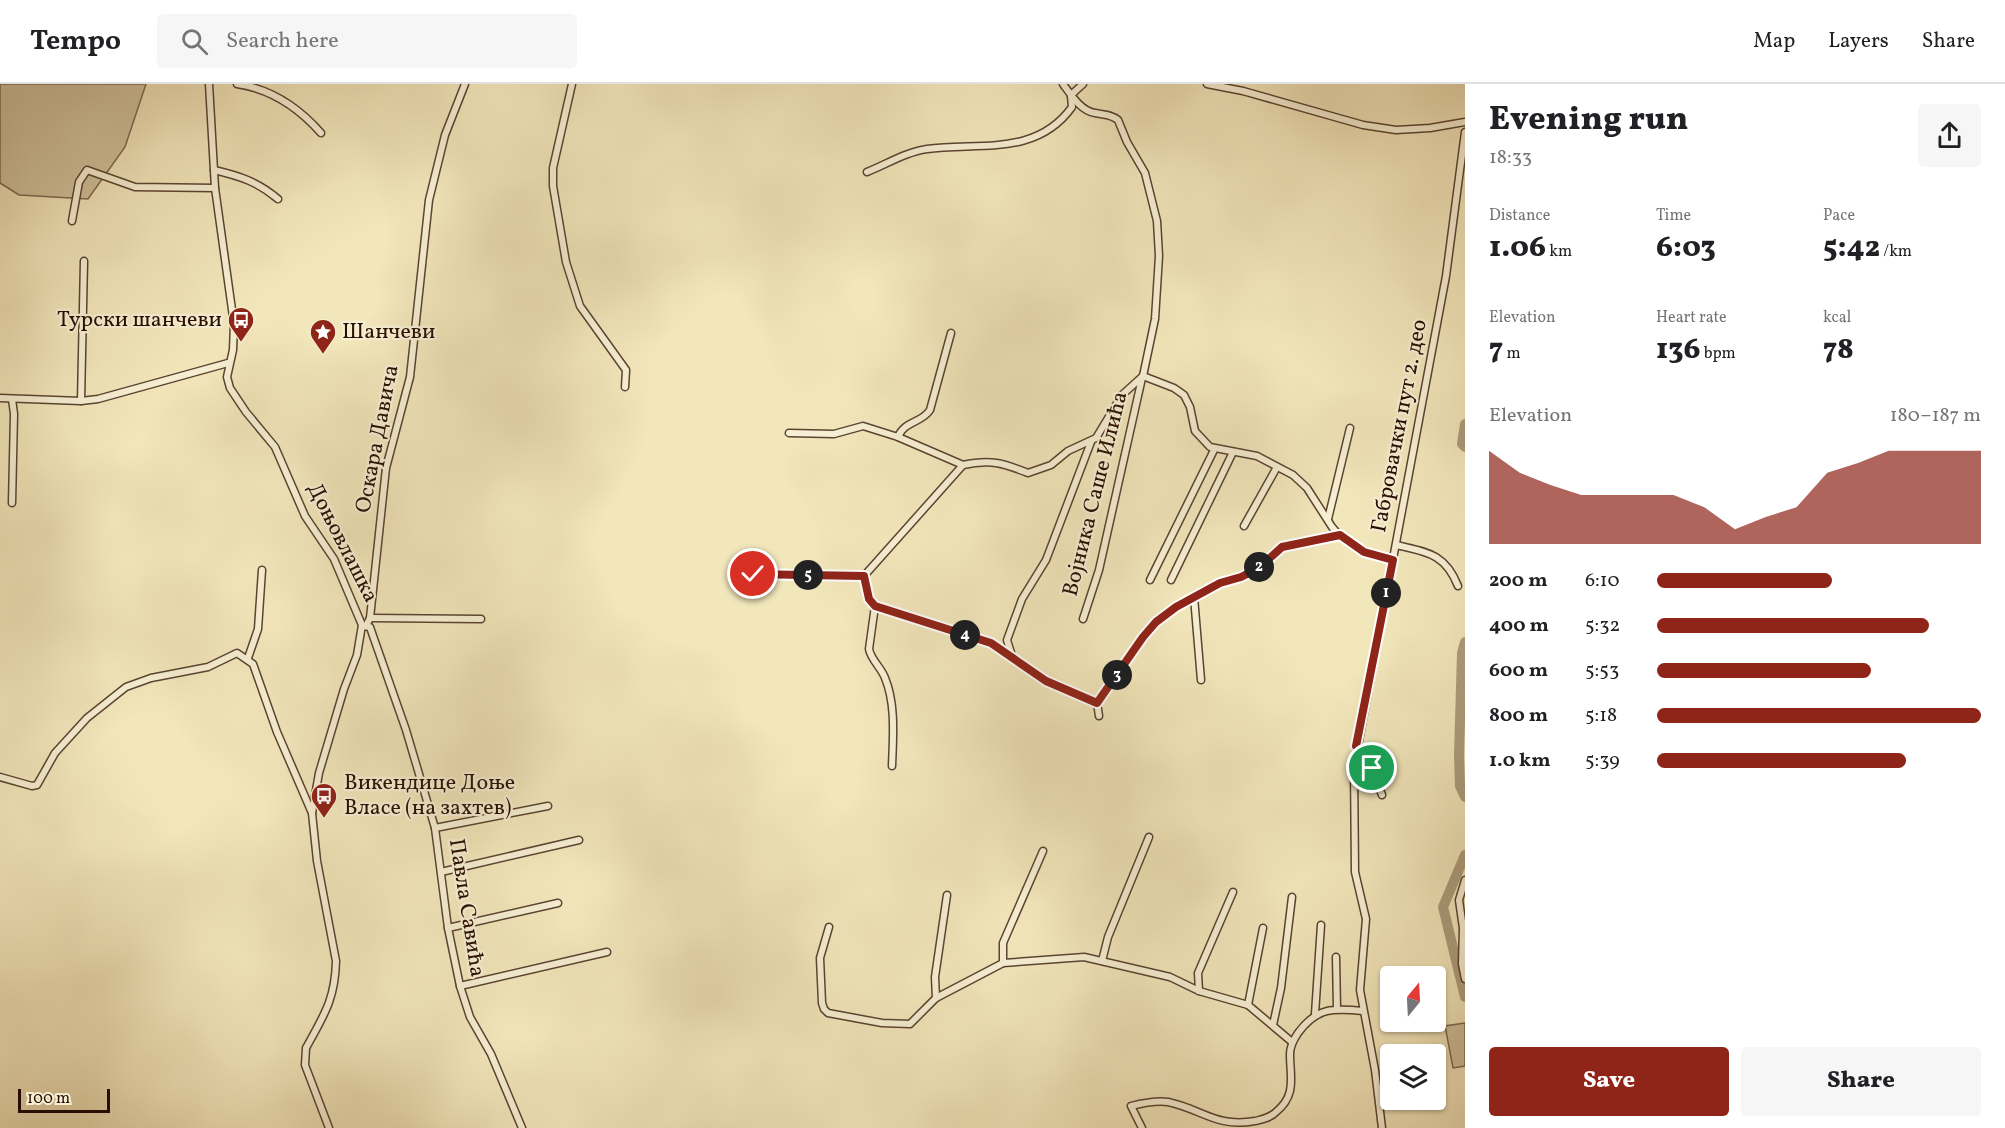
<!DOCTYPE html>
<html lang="en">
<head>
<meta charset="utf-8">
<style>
  body { margin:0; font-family:Vollkorn,serif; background:#f6f6f6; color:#202124; height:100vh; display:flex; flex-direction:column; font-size:22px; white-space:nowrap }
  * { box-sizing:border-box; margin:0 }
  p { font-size:20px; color:#757577 }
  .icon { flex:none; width:33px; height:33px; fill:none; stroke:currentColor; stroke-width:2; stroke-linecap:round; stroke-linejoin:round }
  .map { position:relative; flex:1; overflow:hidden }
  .details { display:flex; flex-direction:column; background:#fff; width:540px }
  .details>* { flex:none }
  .needle { width:39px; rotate:18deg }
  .tools { position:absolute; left:1380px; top:882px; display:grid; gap:12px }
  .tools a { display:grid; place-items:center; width:66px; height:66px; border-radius:6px; background:#fff; box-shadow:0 2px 4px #0004; font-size:30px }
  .scale { position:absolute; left:18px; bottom:15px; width:92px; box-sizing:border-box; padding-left:6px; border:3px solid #280e03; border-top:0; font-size:16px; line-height:21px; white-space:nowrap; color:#280e03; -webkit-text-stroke:4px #f7efd3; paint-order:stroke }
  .pin { position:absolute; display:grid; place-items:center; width:51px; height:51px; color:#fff; margin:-26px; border:3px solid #fff; border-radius:50%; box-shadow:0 2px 6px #0007 }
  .km { position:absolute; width:30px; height:30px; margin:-15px; border-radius:50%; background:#222; color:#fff; font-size:16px; line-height:30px; text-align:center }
  .round { display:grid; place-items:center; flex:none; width:63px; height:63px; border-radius:6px; background:#f6f6f6 }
  .headline { display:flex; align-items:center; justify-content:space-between; height:102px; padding:0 24px }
  h1 { font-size:33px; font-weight:800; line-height:45px }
  .figures { display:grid; grid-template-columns:repeat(3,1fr); gap:9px; height:102px; padding:6px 24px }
  .figures div { display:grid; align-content:center }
  .figures b { font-size:30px; font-weight:800 }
  .figures small { font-size:16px; font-weight:400 }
  .figures p { font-size:16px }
  .chart { height:168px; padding:12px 24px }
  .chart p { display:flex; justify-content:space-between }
  .chart svg { width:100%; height:108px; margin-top:6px; fill:#8f2418; opacity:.7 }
  .cta { display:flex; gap:12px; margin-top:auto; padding:12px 24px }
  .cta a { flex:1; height:69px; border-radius:6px; background:#8f2418; color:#fff; font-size:24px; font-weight:800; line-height:69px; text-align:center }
  .cta a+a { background:#f6f6f6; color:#202124 }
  ul { padding:0 24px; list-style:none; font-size:20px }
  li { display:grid; grid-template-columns:96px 72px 1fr; align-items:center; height:45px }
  li i { height:15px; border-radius:8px; background:#8f2418 }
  header { display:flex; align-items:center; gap:36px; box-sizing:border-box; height:84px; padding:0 30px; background:#fff; border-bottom:2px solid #e0e0e0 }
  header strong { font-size:28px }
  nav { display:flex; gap:33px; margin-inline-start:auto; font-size:21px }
  .search { width:420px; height:54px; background:#f6f6f6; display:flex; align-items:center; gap:15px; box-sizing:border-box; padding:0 21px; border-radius:6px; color:#757577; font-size:22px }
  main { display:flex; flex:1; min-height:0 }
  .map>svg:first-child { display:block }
  .green { fill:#d0c19c; stroke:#7c6850; stroke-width:1.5 }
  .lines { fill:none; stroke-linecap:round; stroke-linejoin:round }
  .river { stroke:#ad9d7c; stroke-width:10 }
  .minor-casing { stroke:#5a4431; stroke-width:9 }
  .minor { stroke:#f7efd3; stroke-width:6 }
  .route-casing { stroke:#fff; stroke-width:12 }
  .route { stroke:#8f2418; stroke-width:8 }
  .labels { text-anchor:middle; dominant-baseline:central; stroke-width:4.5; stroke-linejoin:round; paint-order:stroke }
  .poi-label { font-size:22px; fill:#280e03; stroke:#f7efd3; text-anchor:start }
  .street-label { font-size:22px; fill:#280e03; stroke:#f7efd3 }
</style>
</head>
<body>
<header>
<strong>Tempo</strong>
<div class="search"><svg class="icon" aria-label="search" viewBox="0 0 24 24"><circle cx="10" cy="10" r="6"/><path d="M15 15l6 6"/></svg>Search here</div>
<nav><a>Map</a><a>Layers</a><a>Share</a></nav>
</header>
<main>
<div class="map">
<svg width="1465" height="1044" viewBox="0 0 1465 1044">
  <rect width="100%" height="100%" fill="#f2e6bb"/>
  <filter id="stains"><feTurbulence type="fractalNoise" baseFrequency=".00333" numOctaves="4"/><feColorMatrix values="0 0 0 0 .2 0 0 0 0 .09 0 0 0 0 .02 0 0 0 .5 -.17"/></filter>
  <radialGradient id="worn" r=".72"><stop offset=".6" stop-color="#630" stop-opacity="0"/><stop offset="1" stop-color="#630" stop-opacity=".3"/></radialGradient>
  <g class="green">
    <path d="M 0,0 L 146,0 L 125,63 L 88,115 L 19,111 L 0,99 Z"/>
    <path d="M 1465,939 L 1465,982 L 1453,984 L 1445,942 Z"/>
  </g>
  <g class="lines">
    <g class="river">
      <path d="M 1465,340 L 1462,360 L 1465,363"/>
      <path d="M 1465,558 L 1462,569 L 1459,671 L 1460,702 L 1465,713"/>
      <path d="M 1465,771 L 1443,823 L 1465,913"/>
    </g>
    <g class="minor-casing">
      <g id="minor">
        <path d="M 209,0 L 215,104 L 234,240 L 233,266 L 227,293 L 230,304 L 246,328 L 275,363 L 305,432 L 334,475 L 362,541 L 357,571 L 344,605 L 319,689 L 312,729 L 317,777 L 336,877 C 335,916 324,931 306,964 L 305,981 L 329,1044"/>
        <path d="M 237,0 C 271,5 299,24 321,49"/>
        <path d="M 572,0 L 553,84 L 553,102 L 566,178 L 580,222 L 626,286 L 625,303"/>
        <path d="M 1063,0 C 1071,11 1081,27 1095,29 C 1104,31 1111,30 1118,36 L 1127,58 L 1145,89 L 1157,137 L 1159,172 L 1155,235 L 1143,292"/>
        <path d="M 1207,0 L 1243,7 L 1363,41 L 1396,46 L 1430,44 L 1465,38"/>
        <path d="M 1071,11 L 1083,0"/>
        <path d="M 214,86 C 240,92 258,98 278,115"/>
        <path d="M 867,88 C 887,80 906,68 927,65 C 979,58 1036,73 1072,23 L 1071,12"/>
        <path d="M 72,137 L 79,98 L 87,86 L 135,103 L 215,104"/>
        <path d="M 1143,292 L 1174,304 L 1184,311 L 1190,323 L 1195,347 L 1210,363 L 1257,372 L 1293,391 L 1307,404 L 1332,443 L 1339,451 L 1364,468 L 1393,476"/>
        <path d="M 0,314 L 81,317 L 98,315 L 228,279"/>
        <path d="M 12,315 L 14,330 L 12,419"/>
        <path d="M 81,317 L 84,177"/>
        <path d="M 789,349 L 834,350 L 863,342 L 898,353 L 963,381"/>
        <path d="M 898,353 C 904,337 922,339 930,326 L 951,249"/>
        <path d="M 1328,435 L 1350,344"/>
        <path d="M 1244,442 L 1277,383"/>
        <path d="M 1396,461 C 1426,468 1445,469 1458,502"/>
        <path d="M 753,490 L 864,492"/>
        <path d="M 864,492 L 963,381 C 990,375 1003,379 1028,389 L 1051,381 L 1068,367 L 1096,354 L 1122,311 L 1143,292"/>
        <path d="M 864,492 L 869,515 L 875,522 L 991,559 L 1046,597 L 1097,619 L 1099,632"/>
        <path d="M 1150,496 L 1214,366"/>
        <path d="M 1171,496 L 1233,368"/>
        <path d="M 1194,513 L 1201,596"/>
        <path d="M 875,522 L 869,565 C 871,576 881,583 885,594 C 896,620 893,654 892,682"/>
        <path d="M 370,534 L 481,535"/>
        <path d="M 1083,535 L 1099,486 L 1142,294"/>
        <path d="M 363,542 L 370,543 L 372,549 L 406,646 L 435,744 L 448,844 L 460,902 L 470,933 L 491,970 L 522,1044"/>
        <path d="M 366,542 L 370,534 L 386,384 L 410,293 L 429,116 L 445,51 L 465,0"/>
        <path d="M 248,574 L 258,545 L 262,486"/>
        <path d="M 1013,575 L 1007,556 L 1022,515 L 1046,476 L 1091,358"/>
        <path d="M 1097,619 L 1143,553 L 1156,538 L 1176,523 L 1220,499 L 1241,493 L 1259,484 L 1282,463 L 1339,451"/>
        <path d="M 1356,662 L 1365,669 L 1382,711"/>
        <path d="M 0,693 L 32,702 L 37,701 L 55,669 L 87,634 L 126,603 L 151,594 L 208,583 L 237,569 L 253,580 L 277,648 L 312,729"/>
        <path d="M 435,744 L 548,722"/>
        <path d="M 441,788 L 579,756"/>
        <path d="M 1465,796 L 1459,816 L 1463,844 L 1462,880 L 1465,895"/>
        <path d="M 829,843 L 820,874 L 822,919 L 824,925 L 828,929 L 882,939 L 910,940 L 936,914 L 1003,879 L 1084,873 L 1170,893 L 1199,907 L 1248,921 L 1292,958"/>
        <path d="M 448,844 L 558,819"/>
        <path d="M 1336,873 L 1337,925"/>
        <path d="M 1102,877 L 1108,853 L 1149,753"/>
        <path d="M 1003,879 L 1003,859 L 1043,767"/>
        <path d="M 460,902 L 607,868"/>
        <path d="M 1199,907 L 1198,889 L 1233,808"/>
        <path d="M 936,914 L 935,893 L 947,811"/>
        <path d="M 1248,921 L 1263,844"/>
        <path d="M 1315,930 L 1321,841"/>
        <path d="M 1273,941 L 1281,904 L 1292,813"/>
        <path d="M 1142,1044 L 1131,1022 C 1143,1019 1156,1016 1168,1018 C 1202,1025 1216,1044 1255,1037 C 1263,1035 1270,1034 1276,1028 C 1297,1011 1290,993 1290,970 C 1290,962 1294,955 1298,949 C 1317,923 1334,924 1363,927"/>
        <path d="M 1382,1044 L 1375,986 L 1360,906 L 1366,835 L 1355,788 L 1354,683 L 1446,192 L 1465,48"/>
      </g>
    </g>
    <use href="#minor" class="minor"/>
  </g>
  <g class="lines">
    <g class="route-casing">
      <path id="route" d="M 753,490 L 864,492 L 869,515 L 875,522 L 991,559 L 1046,597 L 1097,619 L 1143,553 L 1156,538 L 1176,523 L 1220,499 L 1241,493 L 1259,484 L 1282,463 L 1340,451 L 1364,468 L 1393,476 L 1356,662 L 1365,669 L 1372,684"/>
    </g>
    <use href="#route" class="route"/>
  </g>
  <defs>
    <g id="bus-pin" transform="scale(1.35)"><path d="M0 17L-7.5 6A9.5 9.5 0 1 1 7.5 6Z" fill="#8f2418" stroke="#f7efd3"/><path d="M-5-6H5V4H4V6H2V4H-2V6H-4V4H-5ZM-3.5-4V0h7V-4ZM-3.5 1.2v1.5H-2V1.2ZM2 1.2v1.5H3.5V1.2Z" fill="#fff"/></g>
    <g id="sight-pin" transform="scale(1.35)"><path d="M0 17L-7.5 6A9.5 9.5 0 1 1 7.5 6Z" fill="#8f2418" stroke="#f7efd3"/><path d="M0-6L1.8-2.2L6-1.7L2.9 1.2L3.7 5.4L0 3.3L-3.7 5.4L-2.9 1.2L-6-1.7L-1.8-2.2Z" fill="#fff"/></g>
  </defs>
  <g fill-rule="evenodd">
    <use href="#bus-pin" x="241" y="236"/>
    <use href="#sight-pin" x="323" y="248"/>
    <use href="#bus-pin" x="324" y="712"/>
  </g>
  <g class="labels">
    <g class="poi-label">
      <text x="222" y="236" text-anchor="end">Турски шанчеви</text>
      <text x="342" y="248">Шанчеви</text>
      <text x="344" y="699">Викендице Доње<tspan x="344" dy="25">Власе (на захтев)</tspan></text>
    </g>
    <g class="street-label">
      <text transform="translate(1400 342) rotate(-79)">Габровачки пут 2. део</text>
      <text transform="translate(378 355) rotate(-79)">Оскара Давича</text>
      <text transform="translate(1096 410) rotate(-76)">Војника Саше Илића</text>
      <text transform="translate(342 459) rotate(63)">Доњовлашка</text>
      <text transform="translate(466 824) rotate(81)">Павла Савића</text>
    </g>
  </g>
  <rect width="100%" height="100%" filter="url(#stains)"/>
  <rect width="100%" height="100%" fill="url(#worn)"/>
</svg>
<div class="tools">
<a><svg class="needle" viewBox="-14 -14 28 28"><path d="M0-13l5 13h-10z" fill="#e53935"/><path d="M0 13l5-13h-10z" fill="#757577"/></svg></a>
<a><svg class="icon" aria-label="layers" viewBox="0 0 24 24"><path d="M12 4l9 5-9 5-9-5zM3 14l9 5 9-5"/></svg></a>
</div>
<div class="scale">100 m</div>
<div class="pin" style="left:1372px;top:684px;background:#1e9e55"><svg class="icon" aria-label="arrive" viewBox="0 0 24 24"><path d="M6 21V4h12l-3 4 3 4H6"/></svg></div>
<div class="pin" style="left:753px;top:490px;background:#d93025"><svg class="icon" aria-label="check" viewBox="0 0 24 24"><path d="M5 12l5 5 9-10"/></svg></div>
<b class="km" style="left:1386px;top:509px">1</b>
<b class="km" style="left:1259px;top:483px">2</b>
<b class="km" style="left:1117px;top:591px">3</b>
<b class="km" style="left:965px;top:551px">4</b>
<b class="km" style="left:808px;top:491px">5</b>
</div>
<section class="details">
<div class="headline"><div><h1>Evening run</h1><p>18:33</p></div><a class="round"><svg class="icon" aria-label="share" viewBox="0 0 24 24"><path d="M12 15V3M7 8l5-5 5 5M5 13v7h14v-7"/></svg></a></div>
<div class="figures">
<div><p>Distance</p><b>1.06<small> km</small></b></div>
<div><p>Time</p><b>6:03</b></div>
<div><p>Pace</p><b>5:42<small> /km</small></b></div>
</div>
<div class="figures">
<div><p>Elevation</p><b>7<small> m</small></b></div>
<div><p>Heart rate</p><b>136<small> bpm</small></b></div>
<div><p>kcal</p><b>78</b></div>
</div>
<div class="chart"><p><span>Elevation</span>180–187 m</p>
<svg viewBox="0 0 160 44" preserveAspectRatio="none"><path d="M0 44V6L10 15L20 20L30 24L40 24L50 24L60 24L70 29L80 38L90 33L100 29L110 15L120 11L130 6L140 6L150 6L160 6V44z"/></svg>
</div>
<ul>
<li><b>200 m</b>6:10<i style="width:54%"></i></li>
<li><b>400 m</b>5:32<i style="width:84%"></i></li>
<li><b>600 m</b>5:53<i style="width:66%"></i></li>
<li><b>800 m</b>5:18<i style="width:100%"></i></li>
<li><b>1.0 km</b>5:39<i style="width:77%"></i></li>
</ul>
<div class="cta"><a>Save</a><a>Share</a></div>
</section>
</main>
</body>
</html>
